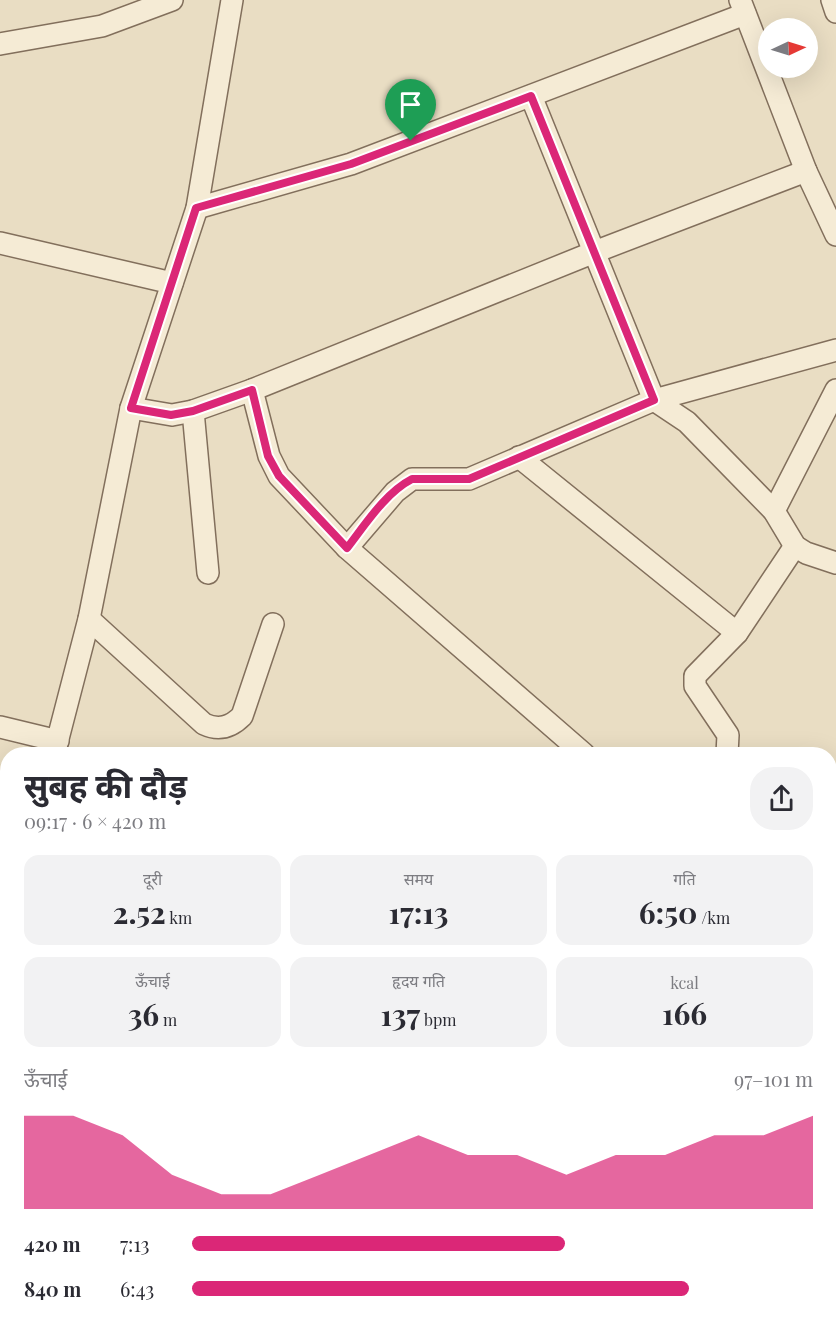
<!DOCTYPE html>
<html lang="hi">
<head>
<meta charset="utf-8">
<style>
  body { margin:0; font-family:"Playfair Display","Noto Sans Devanagari",serif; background:#f2f2f3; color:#2b2b33; height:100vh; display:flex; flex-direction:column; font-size:22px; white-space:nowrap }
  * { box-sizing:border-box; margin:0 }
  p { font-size:20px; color:#7c7c81 }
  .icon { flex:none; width:33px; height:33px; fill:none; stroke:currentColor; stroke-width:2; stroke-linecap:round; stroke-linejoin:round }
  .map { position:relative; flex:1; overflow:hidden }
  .details { position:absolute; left:0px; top:747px; width:837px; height:578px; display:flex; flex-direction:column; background:#fff; border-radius:24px 24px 0 0; box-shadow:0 6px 24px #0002 }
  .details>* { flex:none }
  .needle { width:39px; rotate:86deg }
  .fabs { position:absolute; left:758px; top:18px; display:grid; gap:12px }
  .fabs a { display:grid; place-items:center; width:60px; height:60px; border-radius:50%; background:#fff; box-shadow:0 6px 24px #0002; font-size:30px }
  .pin { position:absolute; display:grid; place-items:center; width:51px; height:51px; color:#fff; margin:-62px -26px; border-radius:50% 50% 50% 0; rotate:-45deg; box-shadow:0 0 6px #0007 }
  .pin .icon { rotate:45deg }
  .round { display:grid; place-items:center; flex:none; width:63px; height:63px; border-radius:24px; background:#f2f2f3 }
  .head { display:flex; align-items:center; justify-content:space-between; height:102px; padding:0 24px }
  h1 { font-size:33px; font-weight:700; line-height:45px }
  .figures { display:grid; grid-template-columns:repeat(3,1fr); gap:9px; height:102px; padding:6px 24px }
  .figures div { display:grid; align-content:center; border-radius:15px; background:#f2f2f3; text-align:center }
  .figures b { font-size:30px; font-weight:700 }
  .figures small { font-size:16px; font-weight:400 }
  .figures p { font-size:16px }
  .chart { height:168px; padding:12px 24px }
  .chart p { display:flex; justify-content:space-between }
  .chart svg { width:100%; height:108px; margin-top:6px; fill:#db2777; opacity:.7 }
  ul { padding:0 24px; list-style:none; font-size:20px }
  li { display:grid; grid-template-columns:96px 72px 1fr; align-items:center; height:45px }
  li i { height:15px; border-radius:8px; background:#db2777 }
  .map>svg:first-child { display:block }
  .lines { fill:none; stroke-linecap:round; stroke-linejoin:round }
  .street-casing { stroke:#826f5c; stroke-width:24 }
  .street { stroke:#f5ebd5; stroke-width:21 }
  .route-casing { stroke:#fff; stroke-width:12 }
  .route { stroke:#db2777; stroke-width:8 }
</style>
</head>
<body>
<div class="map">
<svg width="836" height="1324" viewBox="0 0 836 1324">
  <rect width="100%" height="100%" fill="#e9ddc3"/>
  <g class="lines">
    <g class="street-casing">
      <g id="street">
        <path d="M 740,0 L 806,171 L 836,235"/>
        <path d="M 832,0 L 836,12"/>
        <path d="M 0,44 L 102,26 L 172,0"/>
        <path d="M 531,96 L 654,400 L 687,422 L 774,511 L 795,546 L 806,553 L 836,563"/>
        <path d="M 197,208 L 351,164 L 745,14"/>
        <path d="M 0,243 L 172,283"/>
        <path d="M 252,390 L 269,456 L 279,476 L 347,548 L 584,754"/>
        <path d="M 131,408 L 172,415 L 193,411 L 252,390 L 592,253 L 806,171"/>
        <path d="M 193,411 L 208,573"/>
        <path d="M 519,457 L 737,633"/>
        <path d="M 774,511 L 836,390"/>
        <path d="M 347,548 L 395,492 L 412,479 L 469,479 L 654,400 L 836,350"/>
        <path d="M 89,619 L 204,724 C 219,731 231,727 242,716 L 273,624"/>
        <path d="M 0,727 L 58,741"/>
        <path d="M 54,754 L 89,619 L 131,408 L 197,208 L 232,0"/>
        <path d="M 727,754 L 728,735 L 695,686 L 695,676 L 737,633 L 795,546"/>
        <path d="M 830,855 L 836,835"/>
        <path d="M 0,954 L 8,918"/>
        <path d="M 830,1112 L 836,1112"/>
        <path d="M 0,1219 L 8,1223"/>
        <path d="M 830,1269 L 836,1269"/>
        <path d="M 178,1317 L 191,1324"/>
        <path d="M 463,1317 L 464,1324"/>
        <path d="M 312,1324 L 314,1317"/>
        <path d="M 661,1324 L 662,1317"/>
      </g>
    </g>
    <use href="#street" class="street"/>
  </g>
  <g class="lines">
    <g class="route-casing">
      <path id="route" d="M 531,96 L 654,400 L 469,479 L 412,479 C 385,493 365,525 347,548 L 279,476 L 268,456 L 252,390 L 193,411 L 171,415 L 131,408 L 196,208 L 351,164 Z"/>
    </g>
    <use href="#route" class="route"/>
  </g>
</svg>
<div class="fabs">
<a><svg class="needle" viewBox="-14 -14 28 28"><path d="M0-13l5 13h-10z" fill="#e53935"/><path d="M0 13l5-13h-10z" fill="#7c7c81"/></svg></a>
</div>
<div class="pin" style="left:411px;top:141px;background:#1e9e55"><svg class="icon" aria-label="arrive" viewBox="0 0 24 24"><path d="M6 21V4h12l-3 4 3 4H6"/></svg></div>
<section class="details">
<div class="head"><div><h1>सुबह की दौड़</h1><p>09:17 · 6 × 420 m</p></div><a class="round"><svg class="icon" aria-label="share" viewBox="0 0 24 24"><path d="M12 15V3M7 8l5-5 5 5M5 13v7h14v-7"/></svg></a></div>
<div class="figures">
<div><p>दूरी</p><b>2.52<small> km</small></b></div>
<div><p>समय</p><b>17:13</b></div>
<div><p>गति</p><b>6:50<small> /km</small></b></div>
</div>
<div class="figures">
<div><p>ऊँचाई</p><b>36<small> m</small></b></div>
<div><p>हृदय गति</p><b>137<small> bpm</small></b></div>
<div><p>kcal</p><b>166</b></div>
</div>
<div class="chart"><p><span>ऊँचाई</span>97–101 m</p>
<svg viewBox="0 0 160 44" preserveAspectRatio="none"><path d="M0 44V6L10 6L20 14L30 30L40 38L50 38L60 30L70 22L80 14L90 22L100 22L110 30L120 22L130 22L140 14L150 14L160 6V44z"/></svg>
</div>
<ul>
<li><b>420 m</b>7:13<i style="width:60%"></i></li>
<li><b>840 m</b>6:43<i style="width:80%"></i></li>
</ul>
</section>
</div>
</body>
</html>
